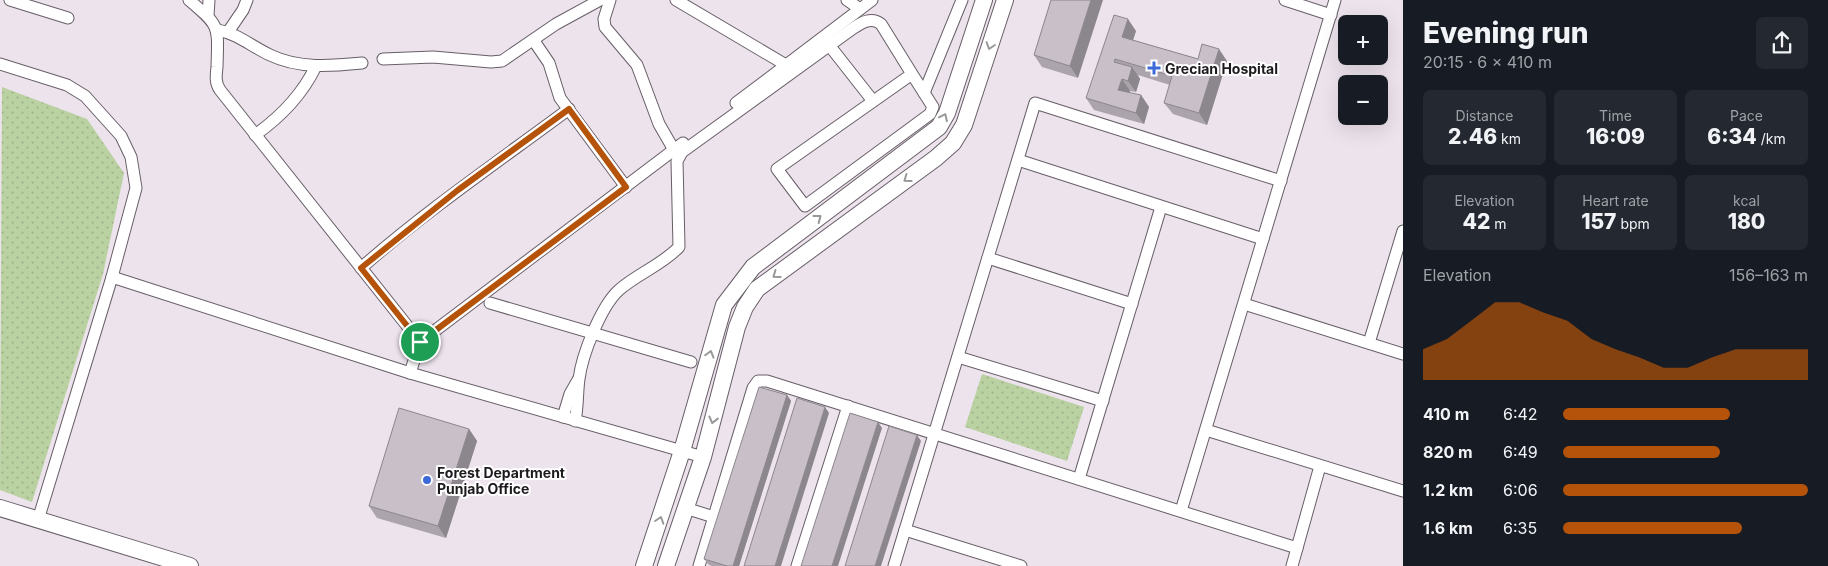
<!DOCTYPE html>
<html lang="en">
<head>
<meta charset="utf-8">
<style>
  body { margin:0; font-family:Inter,sans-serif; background:#242831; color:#f1f3f6; height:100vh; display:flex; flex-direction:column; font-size:19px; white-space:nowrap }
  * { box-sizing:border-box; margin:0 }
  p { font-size:16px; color:#9ea1a6 }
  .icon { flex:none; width:28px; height:28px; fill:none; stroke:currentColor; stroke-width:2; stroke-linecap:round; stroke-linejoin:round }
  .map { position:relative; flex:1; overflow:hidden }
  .drawer { display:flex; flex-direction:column; background:#171b24; width:425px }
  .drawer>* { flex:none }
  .buttons { position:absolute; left:1338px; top:15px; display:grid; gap:10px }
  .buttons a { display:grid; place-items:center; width:50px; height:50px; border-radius:8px; background:#171b24; box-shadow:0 5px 20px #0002; font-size:25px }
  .pin { position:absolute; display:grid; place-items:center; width:42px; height:42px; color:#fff; margin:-21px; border:2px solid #fff; border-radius:50%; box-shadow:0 1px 5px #0007 }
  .round { display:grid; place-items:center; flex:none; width:52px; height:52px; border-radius:8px; background:#242831 }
  .summary { display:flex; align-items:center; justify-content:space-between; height:85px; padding:0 20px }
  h1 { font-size:28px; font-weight:800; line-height:38px }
  .stats { display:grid; grid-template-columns:repeat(3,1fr); gap:8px; height:85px; padding:5px 20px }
  .stats div { display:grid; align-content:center; border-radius:8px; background:#242831; text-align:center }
  .stats b { font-size:21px; font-weight:800 }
  .stats small { font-size:14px; font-weight:400 }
  .stats p { font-size:14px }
  .chart { height:140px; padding:10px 20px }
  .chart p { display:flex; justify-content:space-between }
  .chart svg { width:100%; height:90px; margin-top:5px; fill:#b45309; opacity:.7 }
  ul { padding:0 20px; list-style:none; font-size:16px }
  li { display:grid; grid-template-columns:80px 60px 1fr; align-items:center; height:38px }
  li i { height:12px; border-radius:6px; background:#b45309 }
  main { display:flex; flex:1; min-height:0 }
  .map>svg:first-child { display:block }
  .grass { fill:url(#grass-dots) }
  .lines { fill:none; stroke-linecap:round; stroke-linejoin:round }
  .minor-casing { stroke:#675e67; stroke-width:13 }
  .secondary-casing { stroke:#675e67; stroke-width:18 }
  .minor { stroke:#fff; stroke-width:11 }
  .secondary { stroke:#fff; stroke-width:16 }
  .wall { fill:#aca4ad }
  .shaded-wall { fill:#8c868d }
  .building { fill:#c8bfc9; stroke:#8c868d }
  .oneway { stroke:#999899 }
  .route-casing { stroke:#fff; stroke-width:10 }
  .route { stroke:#b45309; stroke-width:6 }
  .poi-dot { fill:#3d68d9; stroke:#fff; stroke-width:2 }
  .labels { text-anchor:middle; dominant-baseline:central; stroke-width:4; stroke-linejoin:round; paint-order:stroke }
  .poi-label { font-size:14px; font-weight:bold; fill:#1d1a1d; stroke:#fff; text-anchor:start }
</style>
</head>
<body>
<main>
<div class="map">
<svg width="1403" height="566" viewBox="0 0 1403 566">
  <defs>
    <pattern id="grass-dots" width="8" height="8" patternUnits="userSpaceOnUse" patternTransform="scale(1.25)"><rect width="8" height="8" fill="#bad1a2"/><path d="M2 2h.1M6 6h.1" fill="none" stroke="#9fb38b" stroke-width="1.8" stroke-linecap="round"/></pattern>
  </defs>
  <rect width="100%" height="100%" fill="#ede3ed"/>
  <g class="grass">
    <path d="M 2,87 L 87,119 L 124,173 L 103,274 L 32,502 L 0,490 Z"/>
    <path d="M 982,374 L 1084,407 L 1067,461 L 965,427 Z"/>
  </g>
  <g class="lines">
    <g class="minor-casing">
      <g id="minor">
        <path d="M 10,0 L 68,18"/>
        <path d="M 189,0 C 221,27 218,26 217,67 C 216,76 215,83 220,90 L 420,342"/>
        <path d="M 610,0 L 604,19 L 605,27 L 637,65 L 659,124 L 674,150"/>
        <path d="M 676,0 L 786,65"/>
        <path d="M 847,0 L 860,9"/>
        <path d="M 1285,0 L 1331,15"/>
        <path d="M 208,16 L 209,0"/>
        <path d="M 218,30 C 238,34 251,46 270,55 C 299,69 331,66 362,63"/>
        <path d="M 228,32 L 243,10 L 247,0"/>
        <path d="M 534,41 L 549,63 L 560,98 L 626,187"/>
        <path d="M 829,45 L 873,101"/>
        <path d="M 383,59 L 433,57 L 491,62 L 502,61 L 556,24 L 600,0"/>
        <path d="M 0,64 L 67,85 L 85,96 L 121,136 L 131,157 L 136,188 L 112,277 L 38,520"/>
        <path d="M 924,93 L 962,0"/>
        <path d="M 736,103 L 872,0"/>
        <path d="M 255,135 C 282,116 302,95 316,66"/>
        <path d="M 1018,160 L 1263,239"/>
        <path d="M 988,258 L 1132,304"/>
        <path d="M 361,268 C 427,210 499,161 569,109"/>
        <path d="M 112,277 L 410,373 L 703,457"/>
        <path d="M 490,303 L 691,362"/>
        <path d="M 1244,304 L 1403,354"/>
        <path d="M 1369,343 L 1403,231"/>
        <path d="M 958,357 L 1103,401"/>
        <path d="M 410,373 L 420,342 L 683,143"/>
        <path d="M 563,417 L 570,394 L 578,380"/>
        <path d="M 575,421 C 578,407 577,393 579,379 C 582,355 601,306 619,290 C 637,274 662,265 679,247 L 677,161 L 682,152 L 852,29 C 861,23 871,16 881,24 L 912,74 L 777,169 L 805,206 L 930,114 L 933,107 L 912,74"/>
        <path d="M 1206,430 L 1403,491"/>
        <path d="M 1079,479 L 1161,207"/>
        <path d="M 685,508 L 714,517"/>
        <path d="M 1181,511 L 1335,0"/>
        <path d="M 905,530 L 1021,566"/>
        <path d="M 699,566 L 753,388 L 758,381 L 767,381 L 1297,548"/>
        <path d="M 797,566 L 848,406"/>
        <path d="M 894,566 L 1035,103 L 1281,181"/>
        <path d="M 1292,566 L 1320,466"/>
      </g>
    </g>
    <g class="secondary-casing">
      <g id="secondary">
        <path d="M 0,508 L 190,566"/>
        <path d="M 644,566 L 682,451 L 724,305 L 753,267 L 939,127 L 947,113 L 984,0"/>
        <path d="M 666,566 L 703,457 L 737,327 L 745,307 L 757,289 L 936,158 L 953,143 L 964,125 L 1005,0"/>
      </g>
    </g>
    <use href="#minor" class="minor"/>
    <use href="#secondary" class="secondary"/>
  </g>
  <g class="wall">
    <path d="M 1051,0 L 1078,78 L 1042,67 L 1034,55 Z"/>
    <path d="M 1136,31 L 1133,40 L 1198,59 L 1227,61 L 1207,125 L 1173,114 L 1164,103 L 1170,85 L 1138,75 L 1140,79 L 1136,92 L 1130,91 L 1129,93 L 1141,95 L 1149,107 L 1144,124 L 1094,110 L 1086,98 Z"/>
    <path d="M 787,395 L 791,401 L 739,566 L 712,566 L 709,565 L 704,559 Z"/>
    <path d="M 469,429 L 477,441 L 446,538 L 377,518 L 369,506 Z"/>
  </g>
  <g class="shaded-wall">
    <path d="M 1091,0 L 1103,0 L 1078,78 L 1070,66 Z"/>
    <path d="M 1128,19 L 1136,31 L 1130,49 L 1122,37 Z"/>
    <path d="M 1219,49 L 1227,61 L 1207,125 L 1199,113 Z"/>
    <path d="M 1132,67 L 1140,79 L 1136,92 L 1128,81 Z"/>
    <path d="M 1122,79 L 1130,91 L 1127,101 L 1118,90 Z"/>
    <path d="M 1141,95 L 1149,107 L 1144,124 L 1136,113 Z"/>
    <path d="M 787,395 L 791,401 L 739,566 L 733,566 Z"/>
    <path d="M 825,407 L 829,413 L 781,566 L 775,566 Z"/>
    <path d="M 878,422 L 882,428 L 838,566 L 832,566 Z"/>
    <path d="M 469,429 L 477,441 L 446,538 L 438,526 Z"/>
    <path d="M 917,435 L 921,441 L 881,566 L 875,566 Z"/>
  </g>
  <g class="building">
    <path d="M 1051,0 L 1091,0 L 1070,66 L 1034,55 Z"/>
    <path d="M 1114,15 L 1128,19 L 1122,37 L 1198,59 L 1202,44 L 1219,49 L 1199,113 L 1164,103 L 1172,76 L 1115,59 L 1114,62 L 1132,67 L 1128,81 L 1122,79 L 1118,90 L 1141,95 L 1136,113 L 1086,98 Z"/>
    <path d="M 759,387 L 787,395 L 733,566 L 727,566 L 704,559 Z"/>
    <path d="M 797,398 L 825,407 L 775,566 L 744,566 Z"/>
    <path d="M 399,408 L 469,429 L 438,526 L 369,506 Z"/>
    <path d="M 850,413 L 878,422 L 832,566 L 801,566 Z"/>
    <path d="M 889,426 L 917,435 L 875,566 L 845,566 Z"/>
  </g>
  <defs><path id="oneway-chevron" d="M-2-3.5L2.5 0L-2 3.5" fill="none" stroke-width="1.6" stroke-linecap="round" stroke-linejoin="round" transform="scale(1.25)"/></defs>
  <g class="oneway">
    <use href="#oneway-chevron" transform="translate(990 46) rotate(108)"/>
    <use href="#oneway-chevron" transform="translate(944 117) rotate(-64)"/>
    <use href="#oneway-chevron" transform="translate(907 179) rotate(144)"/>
    <use href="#oneway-chevron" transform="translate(818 218) rotate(-37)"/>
    <use href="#oneway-chevron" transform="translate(776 275) rotate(144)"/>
    <use href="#oneway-chevron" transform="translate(710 354) rotate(-74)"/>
    <use href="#oneway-chevron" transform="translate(713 420) rotate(104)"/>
    <use href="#oneway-chevron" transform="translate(660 520) rotate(-72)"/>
  </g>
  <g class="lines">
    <g class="route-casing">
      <path id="route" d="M 569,109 L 626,187 L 420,342 L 361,268 L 458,190 Z"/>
    </g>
    <use href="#route" class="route"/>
  </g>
  <g class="poi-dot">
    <path d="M1151.5 60.5h5v5h5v5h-5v5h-5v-5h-5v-5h5z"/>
    <circle cx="427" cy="480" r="5"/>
  </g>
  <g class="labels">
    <g class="poi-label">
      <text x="1165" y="68">Grecian Hospital</text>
      <text x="437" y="472">Forest Department<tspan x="437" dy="16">Punjab Office</tspan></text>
    </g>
  </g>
</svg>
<div class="buttons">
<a>+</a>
<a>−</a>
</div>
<div class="pin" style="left:420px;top:342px;background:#1e9e55"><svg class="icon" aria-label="arrive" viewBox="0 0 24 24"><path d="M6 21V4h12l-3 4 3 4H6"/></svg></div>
</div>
<section class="drawer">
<div class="summary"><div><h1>Evening run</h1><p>20:15 · 6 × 410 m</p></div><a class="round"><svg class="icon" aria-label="share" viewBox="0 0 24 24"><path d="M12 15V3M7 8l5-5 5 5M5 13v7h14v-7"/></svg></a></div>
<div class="stats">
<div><p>Distance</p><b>2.46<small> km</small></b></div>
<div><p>Time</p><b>16:09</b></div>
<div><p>Pace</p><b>6:34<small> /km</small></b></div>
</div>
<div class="stats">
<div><p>Elevation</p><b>42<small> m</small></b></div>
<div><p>Heart rate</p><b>157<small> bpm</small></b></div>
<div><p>kcal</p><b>180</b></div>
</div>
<div class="chart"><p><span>Elevation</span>156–163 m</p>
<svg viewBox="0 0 160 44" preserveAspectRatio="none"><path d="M0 44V29L10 24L20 15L30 6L40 6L50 11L60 15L70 24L80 29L90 33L100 38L110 38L120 33L130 29L140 29L150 29L160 29V44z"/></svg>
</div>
<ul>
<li><b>410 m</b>6:42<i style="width:68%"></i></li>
<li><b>820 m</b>6:49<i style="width:64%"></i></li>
<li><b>1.2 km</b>6:06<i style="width:100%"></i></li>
<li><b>1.6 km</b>6:35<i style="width:73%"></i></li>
</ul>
</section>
</main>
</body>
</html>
